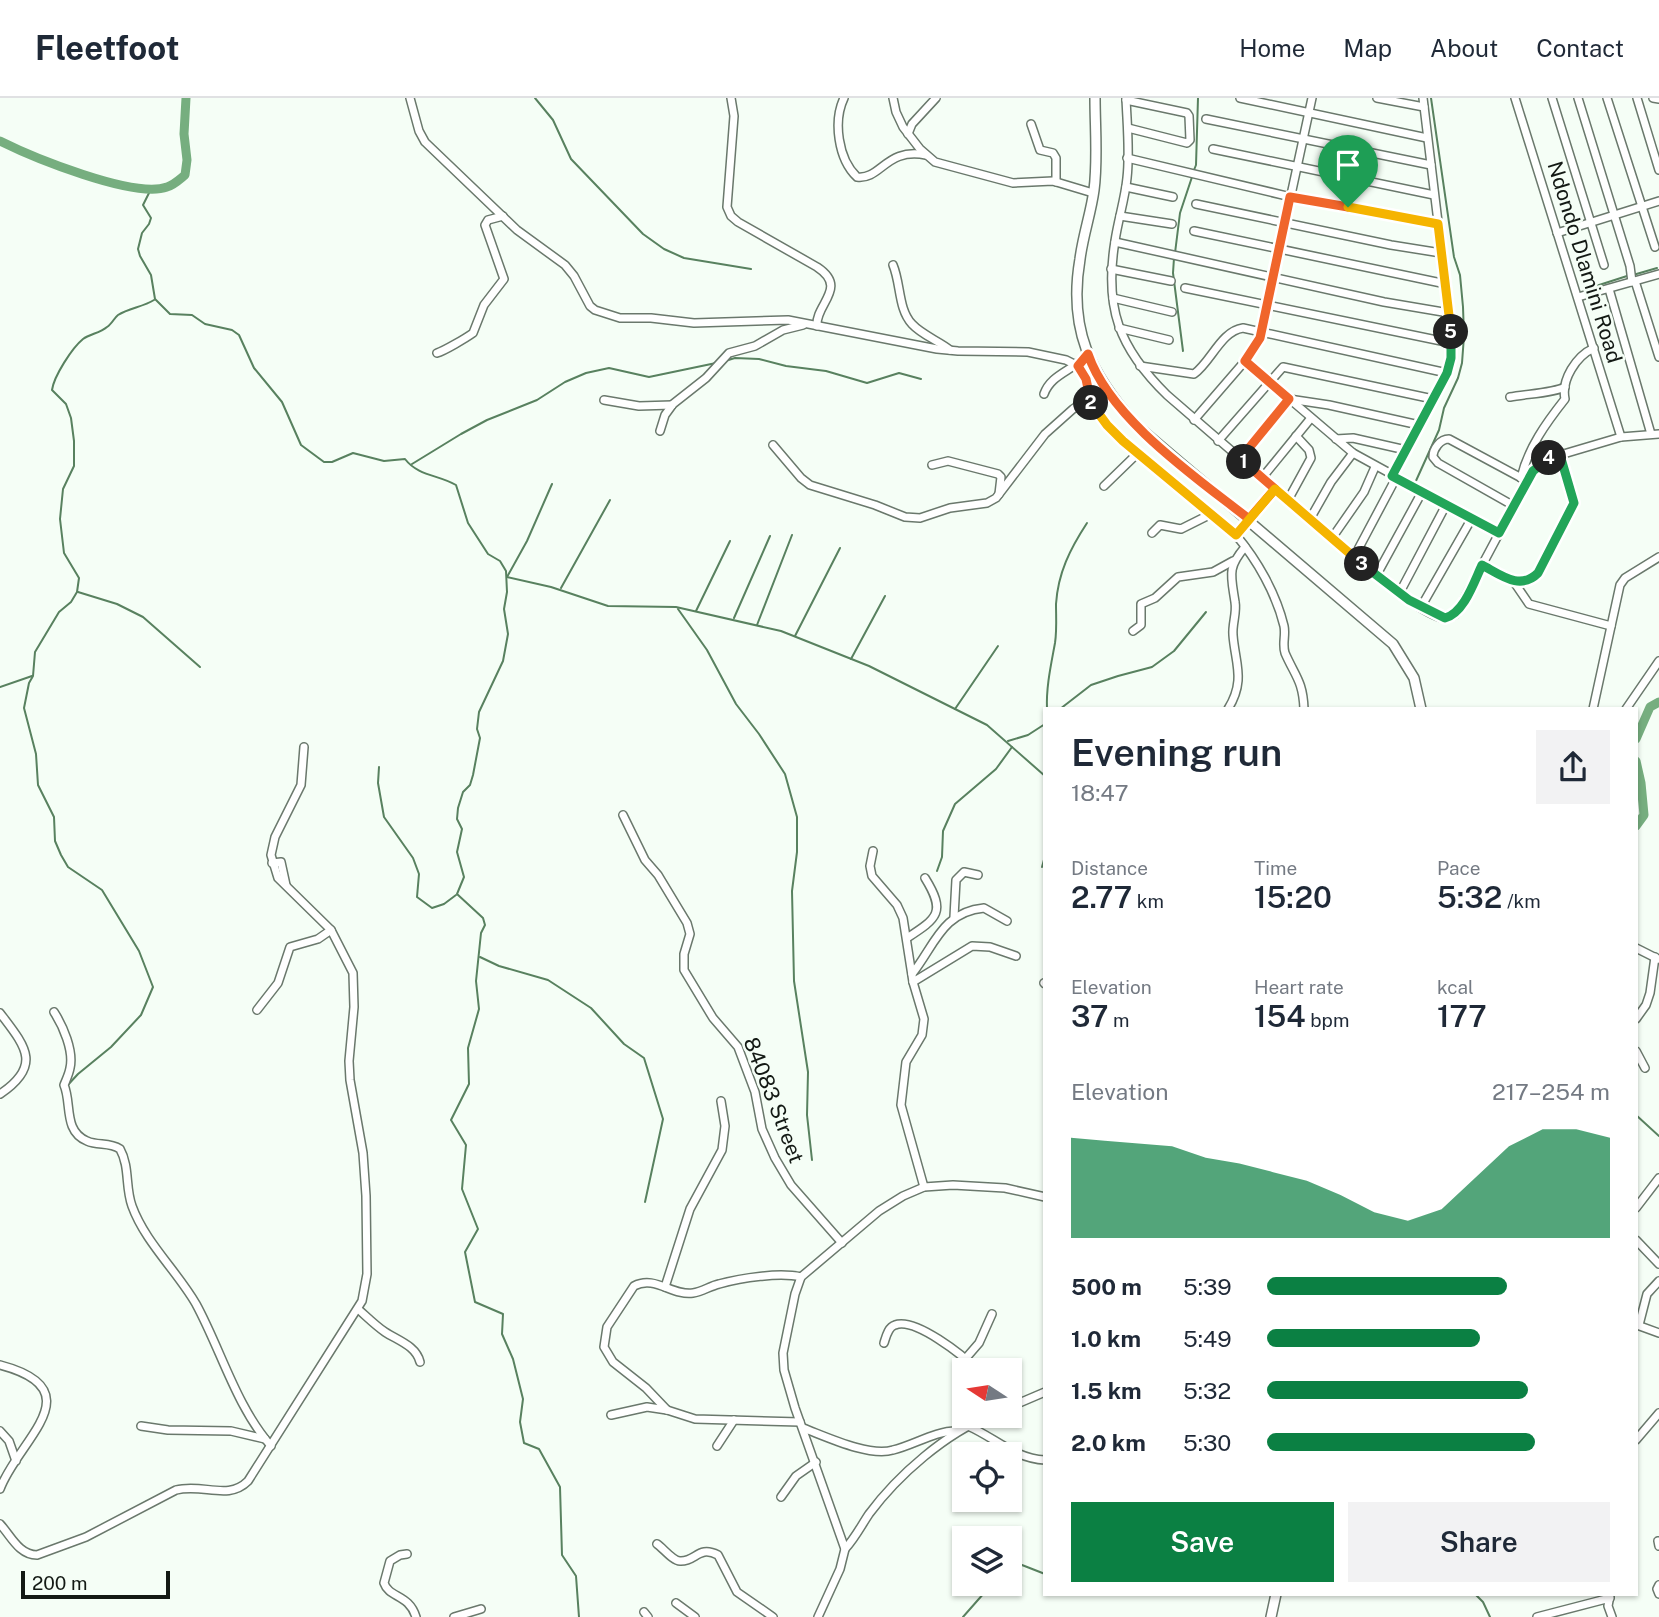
<!DOCTYPE html>
<html lang="en">
<head>
<meta charset="utf-8">
<style>
  body { margin:0; font-family:"Public Sans",sans-serif; background:#f2f2f3; color:#1f2937; height:100vh; display:flex; flex-direction:column; font-size:26px; white-space:nowrap }
  * { box-sizing:border-box; margin:0 }
  p { font-size:23px; color:#747a83 }
  .icon { flex:none; width:38px; height:38px; fill:none; stroke:currentColor; stroke-width:2; stroke-linecap:round; stroke-linejoin:round }
  .map { position:relative; flex:1; overflow:hidden }
  .details { position:absolute; left:1043px; top:609px; width:595px; height:889px; display:flex; flex-direction:column; background:#fff; border-radius:0px; box-shadow:0 2px 5px #0004 }
  .details>* { flex:none }
  .needle { width:46px; rotate:282deg }
  .controls { position:absolute; left:952px; top:1260px; display:grid; gap:14px }
  .controls a { display:grid; place-items:center; width:70px; height:70px; border-radius:0px; background:#fff; box-shadow:0 2px 5px #0004; font-size:35px }
  .scale { position:absolute; left:21px; bottom:18px; width:149px; box-sizing:border-box; padding-left:7px; border:4px solid #131914; border-top:0; font-size:19px; line-height:24px; white-space:nowrap; color:#131914; -webkit-text-stroke:5px #f5fef6; paint-order:stroke }
  .pin { position:absolute; display:grid; place-items:center; width:60px; height:60px; color:#fff; margin:-72px -30px; border-radius:50% 50% 50% 0; rotate:-45deg; box-shadow:0 0 7px #0007 }
  .pin .icon { rotate:45deg }
  .km { position:absolute; width:35px; height:35px; margin:-18px; border-radius:50%; background:#222; color:#fff; font-size:19px; line-height:35px; text-align:center }
  .round { display:grid; place-items:center; flex:none; width:74px; height:74px; border-radius:0px; background:#f2f2f3 }
  .head { display:flex; align-items:center; justify-content:space-between; height:119px; padding:0 28px }
  h1 { font-size:38px; font-weight:600; line-height:52px }
  .stats { display:grid; grid-template-columns:repeat(3,1fr); gap:10px; height:119px; padding:7px 28px }
  .stats div { display:grid; align-content:center }
  .stats b { font-size:30px; font-weight:600 }
  .stats small { font-size:19px; font-weight:400 }
  .stats p { font-size:19px }
  .chart { height:196px; padding:14px 28px }
  .chart p { display:flex; justify-content:space-between }
  .chart svg { width:100%; height:126px; margin-top:7px; fill:#0b8043; opacity:.7 }
  .action { display:flex; gap:14px; margin-top:auto; padding:14px 28px }
  .action a { flex:1; height:80px; border-radius:0px; background:#0b8043; color:#fff; font-size:28px; font-weight:600; line-height:80px; text-align:center }
  .action a+a { background:#f2f2f3; color:#1f2937 }
  ul { padding:0 28px; list-style:none; font-size:23px }
  li { display:grid; grid-template-columns:112px 84px 1fr; align-items:center; height:52px }
  li i { height:18px; border-radius:9px; background:#0b8043 }
  header { display:flex; align-items:center; gap:42px; box-sizing:border-box; height:98px; padding:0 35px; background:#fff; border-bottom:2px solid #e0e1e3 }
  header strong { font-size:33px }
  nav { display:flex; gap:38px; margin-inline-start:auto; font-size:24px }
  .map>svg:first-child { display:block }
  .lines { fill:none; stroke-linecap:round; stroke-linejoin:round }
  .stream { stroke:#58815f; stroke-width:2 }
  .river { stroke:#76ae7f; stroke-width:9 }
  .minor-casing { stroke:#6a786c; stroke-width:10 }
  .major-casing { stroke:#6a786c; stroke-width:12 }
  .minor { stroke:#fff; stroke-width:7 }
  .major { stroke:#fff; stroke-width:9 }
  .split-1-casing { stroke:#fff; stroke-width:14 }
  .split-2-casing { stroke:#fff; stroke-width:14 }
  .split-3-casing { stroke:#fff; stroke-width:14 }
  .split-4-casing { stroke:#fff; stroke-width:14 }
  .split-5-casing { stroke:#fff; stroke-width:14 }
  .split-6-casing { stroke:#fff; stroke-width:14 }
  .split-1 { stroke:#f0652b; stroke-width:9 }
  .split-2 { stroke:#f0652b; stroke-width:9 }
  .split-3 { stroke:#f5b400; stroke-width:9 }
  .split-4 { stroke:#22a559; stroke-width:9 }
  .split-5 { stroke:#22a559; stroke-width:9 }
  .split-6 { stroke:#f5b400; stroke-width:9 }
  .labels { text-anchor:middle; dominant-baseline:central; stroke-width:5; stroke-linejoin:round; paint-order:stroke }
  .street-label { font-size:21px; fill:#131914; stroke:#f5fef6 }
</style>
</head>
<body>
<header>
<strong>Fleetfoot</strong>
<nav><a>Home</a><a>Map</a><a>About</a><a>Contact</a></nav>
</header>
<div class="map">
<svg width="1659" height="1519" viewBox="0 0 1659 1519">
  <rect width="100%" height="100%" fill="#f5fef6"/>
  <g class="lines">
    <g class="stream">
      <path d="M 535,0 L 553,22 L 571,61 L 643,136 L 664,151 L 684,160 L 751,171"/>
      <path d="M 1194,72 L 1196,67 L 1198,0"/>
      <path d="M 151,91 L 143,107 L 151,120 L 149,126 L 142,135 L 138,151 L 140,158 L 151,177 L 155,201 L 170,216 L 192,217 L 205,226 L 232,232 L 239,237 L 254,270 L 282,304 L 301,347 L 324,364 L 332,364 L 353,355 L 384,363 L 405,361 C 418,378 439,377 456,387 L 468,425 L 488,456 L 500,463 L 506,473 L 507,494 L 504,511 L 508,536 L 503,563 L 479,614 L 477,631 L 480,640 L 473,677 L 470,687 L 463,694 L 458,710 L 457,721 L 462,731 L 457,754 L 464,779 L 457,796 L 483,820 L 485,827 L 481,835 L 476,883 L 479,911 L 468,950 L 469,986 L 451,1022 L 466,1047 L 462,1091 L 478,1131 L 465,1154 L 475,1204 L 503,1216 L 502,1236 L 513,1261 L 523,1301 L 520,1324 L 524,1345 L 539,1351 L 560,1389 L 562,1457 L 576,1478 L 579,1519"/>
      <path d="M 1175,155 L 1180,115 L 1192,79"/>
      <path d="M 1174,160 L 1173,175 L 1183,253"/>
      <path d="M 1633,177 L 1657,170"/>
      <path d="M 1596,188 L 1627,178"/>
      <path d="M 725,263 L 735,260 L 759,261 L 786,268 L 826,273 L 867,285 L 899,275 L 921,281"/>
      <path d="M 412,366 L 461,336 L 487,322 L 537,302 L 565,284 L 586,275 L 609,270 L 649,279 L 716,265"/>
      <path d="M 1415,385 L 1439,332 L 1444,310 L 1458,280 L 1462,265 L 1464,238 L 1463,209 L 1460,177 L 1454,159 L 1431,0"/>
      <path d="M 552,386 L 527,443 L 507,479 L 551,489 L 608,508 L 676,509 L 781,533 L 869,568 L 987,627 L 1045,678"/>
      <path d="M 561,490 L 610,402"/>
      <path d="M 78,494 L 117,506 L 143,519 L 200,569"/>
      <path d="M 678,511 L 707,552 L 736,606 L 759,636 L 785,676 L 797,719 L 797,754 L 792,793 L 794,883 L 808,974 L 807,1017 L 812,1062"/>
      <path d="M 696,513 L 730,443"/>
      <path d="M 734,520 L 770,438"/>
      <path d="M 757,527 L 792,437"/>
      <path d="M 795,538 L 840,450"/>
      <path d="M 851,561 L 885,498"/>
      <path d="M 0,589 L 32,578"/>
      <path d="M 955,611 L 998,548"/>
      <path d="M 1047,611 C 1046,589 1051,567 1055,545 C 1057,532 1056,519 1056,506 C 1058,475 1070,451 1087,425"/>
      <path d="M 1060,611 L 1091,587 L 1118,578 L 1152,569 L 1174,553 L 1206,514"/>
      <path d="M 1008,643 L 1028,637 L 1045,626"/>
      <path d="M 379,669 L 378,685 L 384,719 L 413,760 L 419,776 L 417,799 L 432,810 L 444,806 L 456,797"/>
      <path d="M 1042,769 L 1045,758"/>
      <path d="M 937,773 L 942,759 L 943,733 L 955,706 L 996,671 L 1012,649"/>
      <path d="M 480,859 L 499,868 L 548,882 L 591,910 L 624,946 L 644,960 L 663,1021 L 645,1104"/>
      <path d="M 66,989 L 78,976 L 111,949 L 141,917 L 153,889 L 139,853 L 102,792 L 68,769 L 61,757 L 55,743 L 54,719 L 38,687 L 36,656 L 24,610 L 29,585 L 33,578 L 35,554 L 59,514 L 71,504 L 77,494 L 79,480 L 64,455 L 60,421 L 63,391 L 74,368 L 74,343 L 71,320 L 66,306 L 52,292 C 54,278 72,250 83,241 C 90,236 100,235 107,229 C 112,226 114,220 118,217 C 129,210 143,209 154,202"/>
      <path d="M 1636,1017 L 1659,1038"/>
      <path d="M 1010,1473 L 1022,1467 L 1045,1476"/>
      <path d="M 1475,1496 L 1483,1504 L 1490,1519"/>
      <path d="M 963,1519 L 992,1486"/>
    </g>
    <g class="river">
      <path d="M 0,43 C 32,59 134,101 167,89 C 174,87 180,81 185,77 L 187,62 L 184,36 L 186,0"/>
      <path d="M 1636,641 L 1650,609 L 1659,604"/>
      <path d="M 1636,663 L 1641,685 L 1644,717 L 1636,728"/>
    </g>
    <g class="minor-casing">
      <g id="minor">
        <path d="M 410,0 L 419,33 L 425,44 L 517,132 L 565,167 L 574,178 L 590,208 L 595,212 L 620,220 L 651,220 L 694,225 L 788,222 L 937,251 L 958,253 L 1028,254 L 1066,262 L 1078,268 L 1086,281 L 1093,308 L 1113,333 L 1236,437 L 1275,391"/>
        <path d="M 731,0 L 734,18 L 727,109 L 731,118 L 738,124 L 817,169 C 849,190 815,206 817,228"/>
        <path d="M 844,0 C 833,23 838,61 857,79 C 881,82 886,49 926,57"/>
        <path d="M 893,0 L 896,14 L 903,29 L 920,51 L 935,64 L 1013,85 L 1053,83 L 1093,95"/>
        <path d="M 1126,0 C 1127,26 1130,54 1127,80 C 1125,101 1118,122 1115,143 C 1104,210 1119,250 1167,297 L 1376,478 C 1388,487 1431,521 1445,520 C 1450,520 1453,518 1456,516 L 1527,383 L 1537,369 L 1550,360 L 1621,339 L 1659,336"/>
        <path d="M 1240,0 L 1427,40"/>
        <path d="M 1377,0 L 1424,9"/>
        <path d="M 1515,0 L 1621,339"/>
        <path d="M 1552,0 L 1604,167"/>
        <path d="M 1578,0 L 1630,168 L 1632,184"/>
        <path d="M 1607,0 L 1655,149"/>
        <path d="M 1637,0 L 1659,72"/>
        <path d="M 1653,0 L 1659,1"/>
        <path d="M 1126,2 L 1187,15 L 1189,18 L 1190,42 L 1187,45 L 1128,30"/>
        <path d="M 1206,21 L 1431,67"/>
        <path d="M 1031,26 L 1040,52 L 1053,55 L 1056,60 L 1056,84"/>
        <path d="M 908,36 L 912,26 L 936,0"/>
        <path d="M 1213,51 L 1434,97"/>
        <path d="M 1127,60 L 1291,99 L 1438,126"/>
        <path d="M 1126,89 L 1173,99"/>
        <path d="M 1196,106 L 1391,147 L 1441,155"/>
        <path d="M 1120,118 L 1172,126"/>
        <path d="M 1194,133 L 1446,186"/>
        <path d="M 1557,135 L 1659,103"/>
        <path d="M 1115,144 L 1384,204 L 1449,215"/>
        <path d="M 893,167 C 901,186 898,211 912,226 C 922,237 939,243 950,252"/>
        <path d="M 1111,171 L 1171,183"/>
        <path d="M 1635,183 L 1659,259"/>
        <path d="M 1185,190 L 1451,245"/>
        <path d="M 1609,191 L 1651,336"/>
        <path d="M 1578,199 L 1659,176"/>
        <path d="M 1113,200 L 1172,214"/>
        <path d="M 1119,230 L 1169,242"/>
        <path d="M 437,255 C 444,253 466,240 473,235 L 484,207 L 504,181 L 485,127 L 488,122 L 503,118"/>
        <path d="M 1245,263 L 1353,355 L 1499,435"/>
        <path d="M 1140,268 L 1194,276 C 1211,264 1221,233 1243,230 L 1447,275"/>
        <path d="M 1044,296 C 1051,276 1073,273 1088,256"/>
        <path d="M 1510,299 C 1525,296 1554,295 1565,289"/>
        <path d="M 604,302 L 639,308 L 672,307"/>
        <path d="M 1194,322 L 1245,263 L 1260,240 L 1312,0"/>
        <path d="M 660,333 L 665,317 L 673,306 L 706,280 L 729,255 L 755,248 L 783,232 L 803,227"/>
        <path d="M 1336,341 L 1353,340 L 1406,352"/>
        <path d="M 1218,343 L 1283,269 L 1433,301"/>
        <path d="M 773,347 L 801,380 L 810,387 L 875,407 L 905,419 L 920,420 L 950,410 L 987,405 L 996,400 L 1045,336 L 1073,311 L 1089,300"/>
        <path d="M 1240,361 L 1289,301 L 1329,307 L 1419,327"/>
        <path d="M 932,367 L 948,363 L 998,376 L 1001,379 L 999,396"/>
        <path d="M 1393,378 L 1441,286 L 1451,260 L 1449,215 L 1423,0"/>
        <path d="M 1262,380 L 1311,320"/>
        <path d="M 1521,380 C 1528,350 1546,325 1565,301 C 1561,282 1576,258 1594,250"/>
        <path d="M 1104,388 L 1138,355"/>
        <path d="M 1288,402 L 1311,360 L 1309,352 L 1296,338"/>
        <path d="M 1514,408 L 1438,365 L 1433,359 C 1433,351 1440,341 1449,341 L 1527,383"/>
        <path d="M 1310,421 L 1331,384 L 1353,355"/>
        <path d="M 1152,435 L 1160,427 L 1181,431 L 1211,416"/>
        <path d="M 1236,437 C 1257,462 1276,495 1284,528 C 1286,537 1282,546 1285,555 C 1295,578 1303,583 1304,611"/>
        <path d="M 1332,440 L 1364,394 L 1375,369"/>
        <path d="M 1354,459 L 1396,380"/>
        <path d="M 1482,467 L 1514,484 L 1529,506 L 1611,528"/>
        <path d="M 1376,478 L 1422,394"/>
        <path d="M 1514,484 L 1532,481 L 1538,475 L 1573,409 L 1573,398 L 1560,357"/>
        <path d="M 1399,496 L 1446,407"/>
        <path d="M 1421,509 L 1472,420"/>
        <path d="M 1133,533 L 1141,527 L 1141,506 L 1155,500 L 1178,479 L 1213,474 L 1233,463"/>
        <path d="M 1228,611 C 1246,582 1235,565 1233,537 C 1232,526 1237,515 1235,504 C 1231,477 1227,470 1245,449"/>
        <path d="M 1593,611 L 1620,487 L 1625,480 L 1659,459"/>
        <path d="M 1626,611 L 1659,563"/>
        <path d="M 623,717 L 645,762 L 658,777 L 687,825 L 690,836 L 684,856 L 684,872 L 713,920 L 738,949 L 755,994 L 762,1031 L 775,1060 L 791,1087 L 842,1145"/>
        <path d="M 873,753 L 870,768 L 872,778 L 897,807 L 903,820 L 913,884 L 924,921 L 922,937 L 906,964 L 901,1007 L 924,1089"/>
        <path d="M 272,765 L 281,764 L 286,787"/>
        <path d="M 954,819 L 956,782 L 964,774 L 978,777"/>
        <path d="M 907,840 C 938,820 946,814 925,780"/>
        <path d="M 1636,850 L 1658,861"/>
        <path d="M 912,876 C 935,847 942,814 984,810 L 1007,823"/>
        <path d="M 913,884 L 972,848 L 990,849 L 1016,858"/>
        <path d="M 1044,885 L 1045,886"/>
        <path d="M 257,912 L 278,885 L 290,849 L 318,841 L 331,832"/>
        <path d="M 54,914 C 63,928 74,953 70,970 C 69,976 66,982 64,987 C 72,1005 63,1033 87,1043 C 98,1048 109,1044 120,1051 C 130,1069 125,1089 132,1108 C 145,1144 177,1173 196,1206 C 221,1252 236,1308 271,1348"/>
        <path d="M 0,915 C 25,948 43,967 0,996"/>
        <path d="M 1636,921 L 1646,907 L 1650,895 L 1655,859"/>
        <path d="M 1636,953 L 1645,970"/>
        <path d="M 1636,1110 L 1659,1080"/>
        <path d="M 1636,1142 L 1659,1166"/>
        <path d="M 665,1189 L 690,1111 L 722,1052 L 725,1028 L 721,1003"/>
        <path d="M 358,1211 C 367,1219 376,1228 385,1234 C 399,1243 416,1248 420,1264"/>
        <path d="M 1637,1227 L 1659,1235"/>
        <path d="M 1639,1227 L 1647,1196 L 1659,1183"/>
        <path d="M 884,1245 C 886,1239 888,1229 895,1227 C 915,1219 964,1258 977,1272"/>
        <path d="M 966,1260 L 979,1245 L 992,1216"/>
        <path d="M 0,1267 C 95,1292 18,1342 0,1391"/>
        <path d="M 1010,1309 L 1045,1294"/>
        <path d="M 667,1312 L 646,1290 L 613,1264 L 604,1249 L 607,1229 L 634,1188 C 655,1177 672,1198 693,1195 C 702,1194 710,1188 719,1186 C 741,1180 779,1174 801,1179"/>
        <path d="M 611,1317 L 647,1309 L 667,1312 L 695,1321 L 800,1324"/>
        <path d="M 141,1328 L 168,1332 L 231,1333 L 265,1341"/>
        <path d="M 968,1328 C 994,1339 1015,1361 1045,1362"/>
        <path d="M 803,1330 C 827,1339 869,1359 893,1352 C 914,1347 935,1333 956,1333"/>
        <path d="M 0,1333 L 9,1343 L 16,1363"/>
        <path d="M 1636,1342 L 1659,1315"/>
        <path d="M 717,1348 L 734,1322"/>
        <path d="M 781,1399 L 796,1378 L 816,1364"/>
        <path d="M 0,1426 C 11,1438 19,1457 37,1457 L 86,1439 L 176,1392 C 203,1385 228,1403 248,1383 L 362,1203 L 367,1176 L 366,1098 L 363,1055 L 350,982 L 349,963 L 354,909 L 353,875 L 331,832 L 278,780 L 271,757 L 275,739 L 301,687 L 304,649"/>
        <path d="M 1658,1443 L 1659,1448"/>
        <path d="M 657,1446 C 663,1450 673,1463 680,1463 C 696,1464 698,1447 718,1457 L 737,1494 L 773,1519"/>
        <path d="M 845,1451 C 855,1440 861,1428 869,1416 C 898,1377 946,1335 990,1318"/>
        <path d="M 407,1456 L 400,1457 L 390,1463 L 384,1485 C 389,1500 409,1496 416,1519"/>
        <path d="M 1659,1487 L 1657,1491 L 1659,1496"/>
        <path d="M 1610,1497 L 1608,1508 L 1612,1519"/>
        <path d="M 676,1505 L 695,1519"/>
        <path d="M 644,1514 L 648,1519"/>
        <path d="M 454,1519 L 481,1511"/>
        <path d="M 818,1519 L 840,1471 L 845,1451 L 795,1310 L 784,1272 L 783,1255 L 795,1196 L 801,1179 L 879,1113 L 903,1098 L 924,1089 L 953,1087 L 1005,1090 L 1045,1099"/>
        <path d="M 1537,1519 L 1610,1500"/>
      </g>
    </g>
    <g class="major-casing">
      <g id="major">
        <path d="M 1095,0 C 1095,30 1098,62 1094,92 C 1091,115 1083,137 1080,161 C 1068,231 1090,276 1136,327 L 1393,546 L 1414,580 L 1421,611"/>
        <path d="M 1271,1519 L 1276,1496"/>
      </g>
    </g>
    <use href="#minor" class="minor"/>
    <use href="#major" class="major"/>
  </g>
  <g class="lines">
    <g class="split-1-casing">
      <path id="split-1" d="M 1244,364 L 1240,361 L 1289,301 L 1245,263 L 1260,240 L 1290,99 L 1348,109"/>
    </g>
    <g class="split-2-casing">
      <path id="split-2" d="M 1091,305 L 1086,281 L 1078,268 L 1088,256 C 1110,321 1197,380 1249,421 L 1275,391 L 1244,364"/>
    </g>
    <g class="split-3-casing">
      <path id="split-3" d="M 1091,305 L 1107,327 L 1123,343 L 1236,437 L 1275,391 L 1362,466"/>
    </g>
    <g class="split-4-casing">
      <path id="split-4" d="M 1362,466 L 1409,502 L 1445,520 C 1464,515 1474,484 1482,467 C 1501,477 1520,493 1538,475 L 1574,405 L 1560,357 L 1549,360"/>
    </g>
    <g class="split-5-casing">
      <path id="split-5" d="M 1451,234 L 1451,260 L 1447,275 L 1392,378 L 1499,435 L 1533,373 L 1549,360"/>
    </g>
    <g class="split-6-casing">
      <path id="split-6" d="M 1348,109 L 1438,126 L 1451,234"/>
    </g>
    <use href="#split-1" class="split-1"/>
    <use href="#split-2" class="split-2"/>
    <use href="#split-3" class="split-3"/>
    <use href="#split-4" class="split-4"/>
    <use href="#split-5" class="split-5"/>
    <use href="#split-6" class="split-6"/>
  </g>
  <g class="labels">
    <g class="street-label">
      <text transform="translate(1585 164) rotate(73)">Ndondo Dlamini Road</text>
      <text transform="translate(774 1002) rotate(69)">84083 Street</text>
    </g>
  </g>
</svg>
<div class="controls">
<a><svg class="needle" viewBox="-14 -14 28 28"><path d="M0-13l5 13h-10z" fill="#e53935"/><path d="M0 13l5-13h-10z" fill="#747a83"/></svg></a>
<a><svg class="icon" aria-label="locate" viewBox="0 0 24 24"><circle cx="12" cy="12" r="6"/><path d="M12 2v4M12 18v4M2 12h4M18 12h4"/></svg></a>
<a><svg class="icon" aria-label="layers" viewBox="0 0 24 24"><path d="M12 4l9 5-9 5-9-5zM3 14l9 5 9-5"/></svg></a>
</div>
<div class="scale">200 m</div>
<div class="pin" style="left:1348px;top:109px;background:#1e9e55"><svg class="icon" aria-label="arrive" viewBox="0 0 24 24"><path d="M6 21V4h12l-3 4 3 4H6"/></svg></div>
<b class="km" style="left:1244px;top:364px">1</b>
<b class="km" style="left:1091px;top:305px">2</b>
<b class="km" style="left:1362px;top:466px">3</b>
<b class="km" style="left:1549px;top:360px">4</b>
<b class="km" style="left:1451px;top:234px">5</b>
<section class="details">
<div class="head"><div><h1>Evening run</h1><p>18:47</p></div><a class="round"><svg class="icon" aria-label="share" viewBox="0 0 24 24"><path d="M12 15V3M7 8l5-5 5 5M5 13v7h14v-7"/></svg></a></div>
<div class="stats">
<div><p>Distance</p><b>2.77<small> km</small></b></div>
<div><p>Time</p><b>15:20</b></div>
<div><p>Pace</p><b>5:32<small> /km</small></b></div>
</div>
<div class="stats">
<div><p>Elevation</p><b>37<small> m</small></b></div>
<div><p>Heart rate</p><b>154<small> bpm</small></b></div>
<div><p>kcal</p><b>177</b></div>
</div>
<div class="chart"><p><span>Elevation</span>217–254 m</p>
<svg viewBox="0 0 160 44" preserveAspectRatio="none"><path d="M0 44V9L10 10L20 11L30 12L40 16L50 18L60 21L70 24L80 29L90 35L100 38L110 34L120 23L130 12L140 6L150 6L160 9V44z"/></svg>
</div>
<ul>
<li><b>500 m</b>5:39<i style="width:70%"></i></li>
<li><b>1.0 km</b>5:49<i style="width:62%"></i></li>
<li><b>1.5 km</b>5:32<i style="width:76%"></i></li>
<li><b>2.0 km</b>5:30<i style="width:78%"></i></li>
</ul>
<div class="action"><a>Save</a><a>Share</a></div>
</section>
</div>
</body>
</html>
